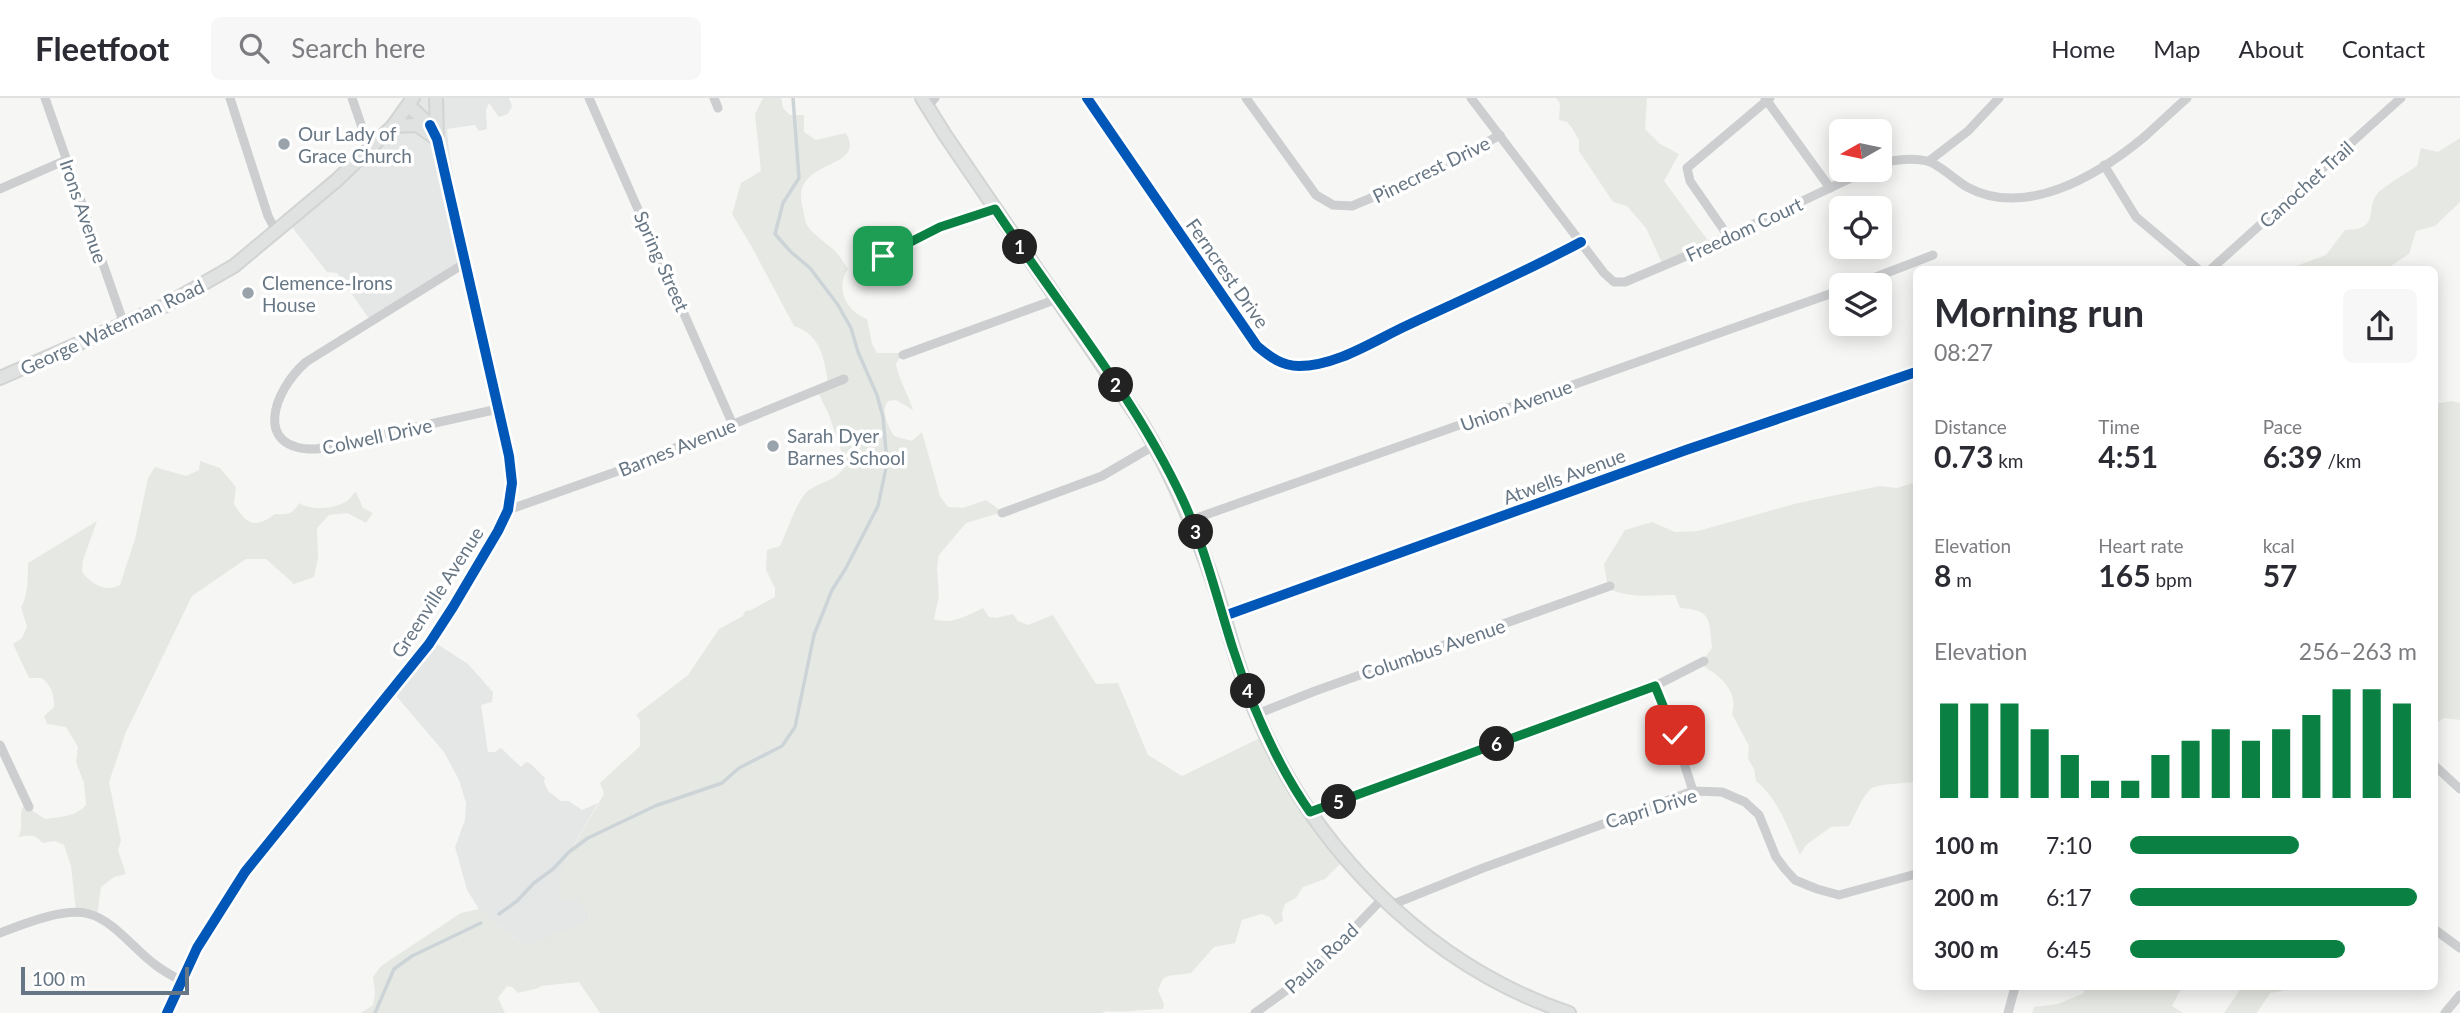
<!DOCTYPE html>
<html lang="en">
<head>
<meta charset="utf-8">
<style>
  body { margin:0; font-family:Lato,sans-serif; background:#f7f7f7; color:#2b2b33; height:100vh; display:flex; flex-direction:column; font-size:26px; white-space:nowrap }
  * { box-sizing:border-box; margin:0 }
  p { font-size:23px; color:#7c7c81 }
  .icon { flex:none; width:38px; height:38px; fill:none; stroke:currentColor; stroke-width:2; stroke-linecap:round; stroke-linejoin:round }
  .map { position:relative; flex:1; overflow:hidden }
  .sheet { position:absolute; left:1913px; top:168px; width:525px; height:724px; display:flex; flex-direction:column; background:#fff; border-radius:10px; box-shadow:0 4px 18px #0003 }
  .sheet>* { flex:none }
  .needle { width:46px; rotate:261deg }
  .fabs { position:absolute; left:1829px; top:21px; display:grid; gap:14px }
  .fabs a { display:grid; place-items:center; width:63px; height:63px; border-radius:10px; background:#fff; box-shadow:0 4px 18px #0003; font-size:35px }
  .scale { position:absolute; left:21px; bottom:18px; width:168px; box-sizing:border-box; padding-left:7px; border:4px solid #677684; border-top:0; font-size:19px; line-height:24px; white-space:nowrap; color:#677684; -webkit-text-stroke:5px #fff; paint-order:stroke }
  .pin { position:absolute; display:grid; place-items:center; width:60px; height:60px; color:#fff; margin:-30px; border-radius:14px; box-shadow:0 4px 10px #0006 }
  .km { position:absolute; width:35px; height:35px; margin:-18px; border-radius:50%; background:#222; color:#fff; font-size:19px; line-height:35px; text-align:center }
  .round { display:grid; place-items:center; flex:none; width:74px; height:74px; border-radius:10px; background:#f7f7f7 }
  .summary { display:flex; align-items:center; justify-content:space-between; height:119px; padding:0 21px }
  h1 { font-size:38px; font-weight:700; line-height:52px }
  .figures { display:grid; grid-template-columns:repeat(3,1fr); gap:10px; height:119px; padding:7px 21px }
  .figures div { display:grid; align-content:center }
  .figures b { font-size:30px; font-weight:700 }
  .figures small { font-size:19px; font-weight:400 }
  .figures p { font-size:19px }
  .chart { height:196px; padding:14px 21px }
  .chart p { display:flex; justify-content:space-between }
  .chart svg { width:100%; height:126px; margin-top:7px; stroke:#0b8043; stroke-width:6 }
  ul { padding:0 21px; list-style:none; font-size:23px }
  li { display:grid; grid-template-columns:112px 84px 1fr; align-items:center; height:52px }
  li i { height:18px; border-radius:9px; background:#0b8043 }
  header { display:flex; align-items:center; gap:42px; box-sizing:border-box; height:98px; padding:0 35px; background:#fff; border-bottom:2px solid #e1e1e2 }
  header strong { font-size:33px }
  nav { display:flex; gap:38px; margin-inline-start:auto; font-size:24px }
  .search { width:490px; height:63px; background:#f7f7f7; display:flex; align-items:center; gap:18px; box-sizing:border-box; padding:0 24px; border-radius:10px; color:#7c7c81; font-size:26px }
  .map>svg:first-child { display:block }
  .built { fill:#e5e6e6 }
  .green { fill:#e6e9e3 }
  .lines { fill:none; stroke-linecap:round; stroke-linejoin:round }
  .stream { stroke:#cdd4d8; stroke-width:3.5 }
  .secondary-casing { stroke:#d2d3d3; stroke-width:16 }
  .minor { stroke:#cccecf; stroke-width:9 }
  .tertiary { stroke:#cccecf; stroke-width:10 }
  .secondary { stroke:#e0e1e1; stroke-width:12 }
  .cycleway-casing { stroke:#fff; stroke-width:15 }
  .cycleway { stroke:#0057b8; stroke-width:10 }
  .route-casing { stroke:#fff; stroke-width:14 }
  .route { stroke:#0b8043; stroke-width:9 }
  .poi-dot { fill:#99a3ac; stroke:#fff; stroke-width:2.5 }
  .labels { text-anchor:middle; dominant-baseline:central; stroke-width:7; stroke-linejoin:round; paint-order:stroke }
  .poi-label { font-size:19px; fill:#677684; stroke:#fff; text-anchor:start }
  .street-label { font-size:19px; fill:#677684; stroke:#fff }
</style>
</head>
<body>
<header>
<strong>Fleetfoot</strong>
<div class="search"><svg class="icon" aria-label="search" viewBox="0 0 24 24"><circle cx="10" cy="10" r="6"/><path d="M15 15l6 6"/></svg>Search here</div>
<nav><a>Home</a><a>Map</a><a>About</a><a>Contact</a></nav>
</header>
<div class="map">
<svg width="2460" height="915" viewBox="0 0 2460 915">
  <rect width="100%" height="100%" fill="#f6f6f5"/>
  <g class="built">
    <path d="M 414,0 L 509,0 L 512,8 L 508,16 L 499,19 L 489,5 L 486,12 L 487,31 L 479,33 L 475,27 L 447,31 L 449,54 L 469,163 L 370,222 L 337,175 L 327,174 L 288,124 Z"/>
    <path d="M 431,542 L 468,566 L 493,594 L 492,604 L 481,607 L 488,654 L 495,654 L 501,650 L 521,669 L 526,664 L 531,666 L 545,680 L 544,684 L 548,693 L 561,703 L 569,703 L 582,712 L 598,705 L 565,763 L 561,803 L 576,798 L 588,814 L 590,821 L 527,850 L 490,822 L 479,811 L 467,792 L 455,749 L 465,722 L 466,705 L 459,682 L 444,654 L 392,593 Z"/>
  </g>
  <g class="green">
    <path d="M 763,0 L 781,0 L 783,10 L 790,17 L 804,17 L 804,34 L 816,42 L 846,35 C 868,74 788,59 803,111 C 804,116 805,123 807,127 C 813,137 827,145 835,153 C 840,158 844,165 848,171 C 835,190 846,213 867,221 L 872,246 L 877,255 L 903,255 L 896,266 C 899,282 908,296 913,312 L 896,302 L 888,303 C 880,314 888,327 894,338 L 912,343 L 922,334 L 940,398 L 948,409 L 963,410 L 986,402 L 1003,414 L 966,425 L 939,457 L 937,470 L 939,498 L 934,521 C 952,527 966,518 983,510 L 989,519 L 996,520 L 1013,516 L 1018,523 L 1028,527 L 1053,517 L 1096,586 L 1118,585 L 1148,657 L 1182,678 L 1264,638 L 1345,761 L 1325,781 L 1303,789 L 1296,800 L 1285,806 L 1282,815 L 1283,823 L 1275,827 L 1270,819 L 1261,816 L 1242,822 L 1235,845 L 1214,849 L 1191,875 L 1168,878 L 1163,881 L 1158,892 L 1164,906 L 1163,911 C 1144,911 1126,915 1106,913 L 1102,915 L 600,915 L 579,884 L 541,888 L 539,890 L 518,895 L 512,889 L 507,888 L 498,900 L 505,915 L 361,915 L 373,907 L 375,895 L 373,879 L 381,868 L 461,815 L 479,811 L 490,822 L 526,849 L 590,821 L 588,814 L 576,799 L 561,804 L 559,779 L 565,763 L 604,696 L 600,685 L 640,648 L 640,622 L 636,617 L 688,577 L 719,531 L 743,518 L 745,513 L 751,512 L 775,499 L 775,490 L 766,472 L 767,452 L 780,448 C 787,434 797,401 809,392 C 824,382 835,384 846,367 L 829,317 L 817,292 L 828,285 C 824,260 821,237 794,228 L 753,151 L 732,116 L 741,85 L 761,73 L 755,16 Z"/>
    <path d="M 1556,0 L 1647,0 L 1645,31 L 1660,46 L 1679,56 L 1664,83 L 1709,144 L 1663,167 L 1646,130 L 1627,108 L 1613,104 L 1579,53 L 1579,42 L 1572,30 L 1567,24 L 1559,22 L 1560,6 Z"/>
    <path d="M 2460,40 L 2460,104 L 2435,128 L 2416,133 L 2409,156 L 2386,171 L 2288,171 L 2326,157 L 2345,132 C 2384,131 2362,110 2380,93 C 2391,84 2405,76 2417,68 L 2421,50 L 2438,54 Z"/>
    <path d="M 2452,303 L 2460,305 L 2460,622 L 2444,620 L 2434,627 L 2434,306 Z"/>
    <path d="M 200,363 L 220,370 L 236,389 L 234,406 C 247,427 255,431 275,416 C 288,417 293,416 299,405 C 312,414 346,411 353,396 L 356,394 L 363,410 L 373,415 L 366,425 L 347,415 L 329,417 L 317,430 L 318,460 L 314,479 L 294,486 L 266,461 L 246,461 L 192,498 L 126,634 L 109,684 L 121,743 L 118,752 L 126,776 L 114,779 L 101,789 L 97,819 L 76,813 L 71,768 L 64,747 L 55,743 L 43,745 C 35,736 30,737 18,739 C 25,728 17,719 24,707 L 45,721 C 60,719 75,719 86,707 L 84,685 L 76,664 L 78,649 L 66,629 L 47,626 L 44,618 L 54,609 C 54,596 52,589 42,580 L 29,580 L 13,546 L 22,540 L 27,529 L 21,509 C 28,499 28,478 28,465 L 97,423 L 83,462 L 82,474 C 92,486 105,495 120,487 L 135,441 L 148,380 L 155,369 L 186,378 L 199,372 Z"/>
    <path d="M 1916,384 L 1916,684 C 1907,685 1879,686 1872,690 C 1863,696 1855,718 1849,728 L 1831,729 L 1806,747 L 1800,757 C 1788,731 1779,702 1756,683 L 1754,671 L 1748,661 L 1749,648 L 1732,616 C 1739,592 1719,577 1700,566 L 1712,550 C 1709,521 1712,512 1680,510 L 1675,497 C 1653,497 1628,501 1608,490 L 1604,466 L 1625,432 L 1652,424 L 1675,434 L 1698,433 L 1798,405 L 1880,388 L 1897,390 Z"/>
    <path d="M 2085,889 L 2182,889 L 2172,908 L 2183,915 L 2032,915 L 2034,909 L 2058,906 L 2084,895 Z"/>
    <path d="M 2242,889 L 2282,889 L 2282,893 L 2270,895 L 2257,915 L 2224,915 Z"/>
  </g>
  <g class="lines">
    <g class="stream">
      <path d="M 499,816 L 517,803 L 534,785 L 553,771 L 569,754 L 588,740 L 655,708 L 722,685 L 739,670 L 782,648 L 795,629 L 814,537 L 832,492 L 846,470 L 878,408 L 887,365 L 883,319 L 877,297 L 858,254 L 851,230 L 838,207 L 810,170 L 791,154 L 775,136 L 783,105 L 799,80 L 793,0"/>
      <path d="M 375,915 L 394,871 L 412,858 L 481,825"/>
    </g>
    <g class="secondary-casing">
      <g id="secondary">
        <path d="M 436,0 L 437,41"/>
        <path d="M 922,0 L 945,37 L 1141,324 C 1173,377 1195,431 1215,489 C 1227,526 1236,564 1250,600 C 1305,743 1423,866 1569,915"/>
        <path d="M 408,7 L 430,27"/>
        <path d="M 393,28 L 417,27 L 437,41"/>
        <path d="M 0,280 L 164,208 L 234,168 L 337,82 L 393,28 L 413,0"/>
      </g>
    </g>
    <g class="minor">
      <path d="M 45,0 L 124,226"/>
      <path d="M 230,0 L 268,118 L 276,133"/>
      <path d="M 352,0 L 365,38 L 372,48"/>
      <path d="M 589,0 L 733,327"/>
      <path d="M 714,0 L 718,10"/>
      <path d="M 1087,0 L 1257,248 C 1270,259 1282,268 1299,268 C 1337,268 1375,242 1408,227 C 1466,200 1525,174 1581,144"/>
      <path d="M 1246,0 L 1316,97 L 1333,107 L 1352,108 L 1433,74 L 1500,37"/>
      <path d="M 1471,0 L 1604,175 L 1614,184 L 1625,184 L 1684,159 L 1868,72"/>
      <path d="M 1765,0 L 1830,90"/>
      <path d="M 927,9 L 935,0"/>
      <path d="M 1929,63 L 1968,33 L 1999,0"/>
      <path d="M 1880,65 C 1894,62 1912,59 1927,63 C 1938,65 1956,83 1967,89 C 2026,121 2098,77 2143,40 C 2158,27 2172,13 2187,0"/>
      <path d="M 2104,67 L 2136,119 L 2199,172"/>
      <path d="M 0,91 L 66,62"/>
      <path d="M 1728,138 L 1690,83 L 1687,70 L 1770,0"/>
      <path d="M 883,158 L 940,129 L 995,111"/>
      <path d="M 465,165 L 306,264 C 273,293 252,353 317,351 L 498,311"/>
      <path d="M 2210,172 L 2401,0"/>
      <path d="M 1855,187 L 1933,157"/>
      <path d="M 903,257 L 1057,201"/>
      <path d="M 508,412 L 621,372 L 844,281"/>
      <path d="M 1002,415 L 1102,378 L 1155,347"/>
      <path d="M 1191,422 L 1841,192"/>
      <path d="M 1224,518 L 1686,352 L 1916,274"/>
      <path d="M 1655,588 L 1675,637 L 1693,693"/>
      <path d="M 1257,616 L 1315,593 L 1610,488"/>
      <path d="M 0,647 L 29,709"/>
      <path d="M 2435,668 L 2460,691"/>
      <path d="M 1310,714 L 1655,588 L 1704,563"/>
      <path d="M 1391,807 L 1483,770 L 1693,693 L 1722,694 L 1745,704 L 1759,717 L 1776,759 L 1785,771 L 1795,782 L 1817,791 L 1839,797 L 1916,776"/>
      <path d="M 2434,831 L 2460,850"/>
      <path d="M 0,835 C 23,826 65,809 89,816 C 113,822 134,851 153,865 C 161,872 171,877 180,882"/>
      <path d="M 1255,915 L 1313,873 L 1383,800"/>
      <path d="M 2008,915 L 2015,889"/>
      <path d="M 2445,915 L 2460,897"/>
    </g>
    <path class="tertiary" d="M 167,915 L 197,850 L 245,774 L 429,546 L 453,509 L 498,433 L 508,412 L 512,385 L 509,358 L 434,36"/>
    <use href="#secondary" class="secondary"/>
    <g class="cycleway-casing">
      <g id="cycleway">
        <path d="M 1087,0 L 1257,248 C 1270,259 1282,268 1299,268 C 1337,268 1375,242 1408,227 C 1466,200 1525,174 1581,144"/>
        <path d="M 1224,518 L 1686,352 L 1916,274"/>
        <path d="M 167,915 L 197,850 L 245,774 L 429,546 L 453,509 L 498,433 L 508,412 L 512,385 L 509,358 L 437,41 L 430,27"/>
      </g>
    </g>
    <use href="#cycleway" class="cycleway"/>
  </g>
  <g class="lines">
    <g class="route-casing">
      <path id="route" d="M 883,158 L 940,129 L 995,111 C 1057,205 1135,299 1182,400 C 1205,449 1217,501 1233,551 C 1252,609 1275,664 1310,714 L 1655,588 L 1675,637"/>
    </g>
    <use href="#route" class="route"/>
  </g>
  <g class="poi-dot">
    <circle cx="284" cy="46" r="7"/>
    <circle cx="248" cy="195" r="7"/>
    <circle cx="773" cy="348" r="7"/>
  </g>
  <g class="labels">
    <g class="poi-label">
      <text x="298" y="35">Our Lady of<tspan x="298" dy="22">Grace Church</tspan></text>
      <text x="262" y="184">Clemence-Irons<tspan x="262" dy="22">House</tspan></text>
      <text x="787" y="337">Sarah Dyer<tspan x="787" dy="22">Barnes School</tspan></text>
    </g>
    <g class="street-label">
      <text transform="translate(1431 71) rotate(-26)">Pinecrest Drive</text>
      <text transform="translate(2306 86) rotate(-42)">Canochet Trail</text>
      <text transform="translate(84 113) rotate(71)">Irons Avenue</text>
      <text transform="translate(1744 131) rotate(-25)">Freedom Court</text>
      <text transform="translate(662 163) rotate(66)">Spring Street</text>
      <text transform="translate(1228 175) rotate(55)">Ferncrest Drive</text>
      <text transform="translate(112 229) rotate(-25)">George Waterman Road</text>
      <text transform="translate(1516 307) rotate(-20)">Union Avenue</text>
      <text transform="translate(377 338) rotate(-12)">Colwell Drive</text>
      <text transform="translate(677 349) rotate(-22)">Barnes Avenue</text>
      <text transform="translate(1564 378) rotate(-20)">Atwells Avenue</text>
      <text transform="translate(437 494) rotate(-57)">Greenville Avenue</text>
      <text transform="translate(1433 551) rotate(-19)">Columbus Avenue</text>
      <text transform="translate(1651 710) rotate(-17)">Capri Drive</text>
      <text transform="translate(1321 860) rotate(-43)">Paula Road</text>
    </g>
  </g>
</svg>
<div class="fabs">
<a><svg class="needle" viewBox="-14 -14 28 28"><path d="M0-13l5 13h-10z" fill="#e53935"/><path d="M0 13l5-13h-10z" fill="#7c7c81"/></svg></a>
<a><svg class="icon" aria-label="locate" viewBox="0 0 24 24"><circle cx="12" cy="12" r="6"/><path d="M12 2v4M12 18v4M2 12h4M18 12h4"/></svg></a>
<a><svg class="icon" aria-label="layers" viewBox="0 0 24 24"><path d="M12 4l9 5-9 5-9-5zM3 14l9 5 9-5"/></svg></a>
</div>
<div class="scale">100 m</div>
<div class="pin" style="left:883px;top:158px;background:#1e9e55"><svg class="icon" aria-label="arrive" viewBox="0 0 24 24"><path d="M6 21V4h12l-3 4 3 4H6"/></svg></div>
<div class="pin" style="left:1675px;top:637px;background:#d93025"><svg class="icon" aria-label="check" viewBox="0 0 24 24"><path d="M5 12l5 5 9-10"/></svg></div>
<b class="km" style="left:1020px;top:149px">1</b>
<b class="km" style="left:1116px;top:287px">2</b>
<b class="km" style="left:1196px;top:434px">3</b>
<b class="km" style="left:1248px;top:593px">4</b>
<b class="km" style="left:1339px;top:704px">5</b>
<b class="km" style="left:1497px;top:646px">6</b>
<section class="sheet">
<div class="summary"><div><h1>Morning run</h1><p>08:27</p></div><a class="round"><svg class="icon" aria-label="share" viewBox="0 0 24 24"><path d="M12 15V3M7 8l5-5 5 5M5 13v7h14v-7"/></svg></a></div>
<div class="figures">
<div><p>Distance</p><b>0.73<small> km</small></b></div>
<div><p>Time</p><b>4:51</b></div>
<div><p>Pace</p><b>6:39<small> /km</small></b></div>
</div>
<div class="figures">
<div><p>Elevation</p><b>8<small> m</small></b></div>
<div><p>Heart rate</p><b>165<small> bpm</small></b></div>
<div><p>kcal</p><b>57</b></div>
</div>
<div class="chart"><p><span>Elevation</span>256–263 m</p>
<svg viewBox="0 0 160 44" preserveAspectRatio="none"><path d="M5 44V11M15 44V11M25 44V11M35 44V20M45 44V29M55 44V38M65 44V38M75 44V29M85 44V24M95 44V20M105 44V24M115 44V20M125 44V15M135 44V6M145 44V6M155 44V11"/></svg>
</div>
<ul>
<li><b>100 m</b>7:10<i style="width:59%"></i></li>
<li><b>200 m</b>6:17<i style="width:100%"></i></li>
<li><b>300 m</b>6:45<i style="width:75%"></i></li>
</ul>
</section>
</div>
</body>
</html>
